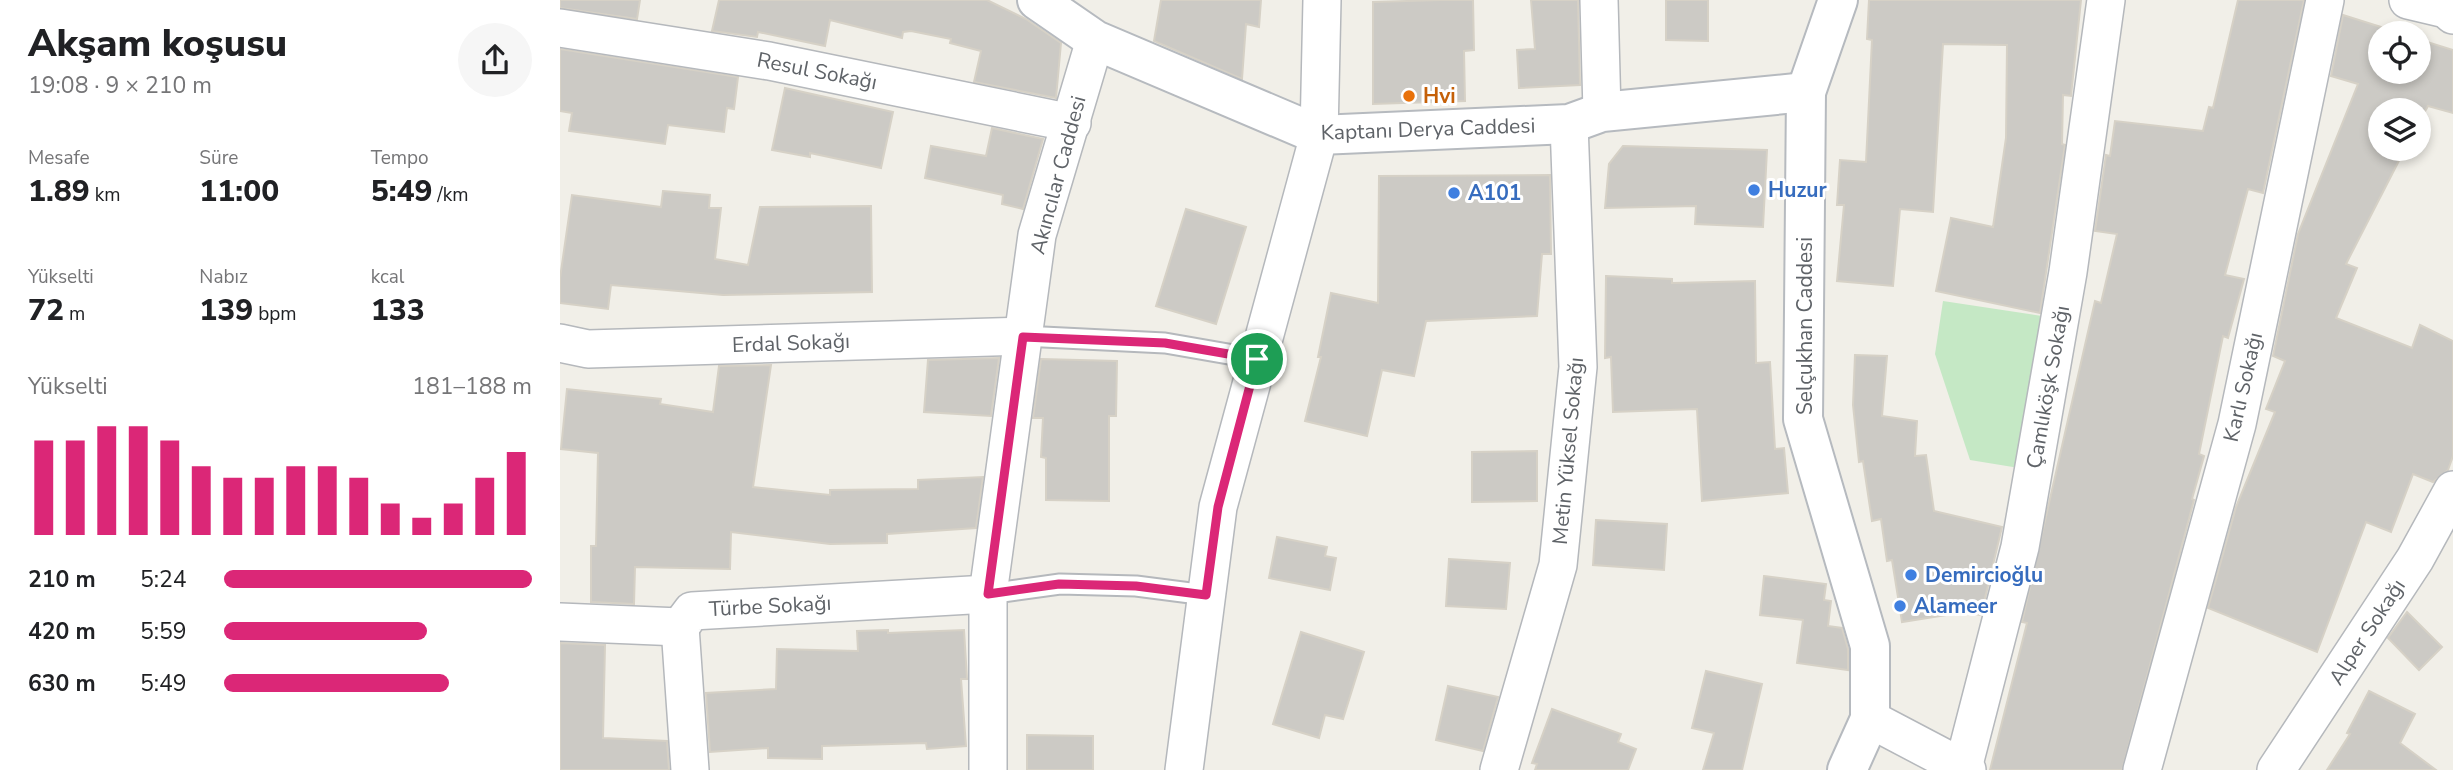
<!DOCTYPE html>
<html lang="tr">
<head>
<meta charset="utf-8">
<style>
  body { margin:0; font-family:"Nunito Sans",sans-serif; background:#f6f6f6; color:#202124; height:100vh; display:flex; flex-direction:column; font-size:26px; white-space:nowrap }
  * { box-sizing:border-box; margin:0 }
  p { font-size:23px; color:#757577 }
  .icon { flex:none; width:38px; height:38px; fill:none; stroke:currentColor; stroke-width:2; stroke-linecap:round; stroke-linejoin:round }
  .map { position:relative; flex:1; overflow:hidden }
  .panel { display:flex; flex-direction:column; background:#fff; width:560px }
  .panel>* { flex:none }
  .buttons { position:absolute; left:1808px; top:21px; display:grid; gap:14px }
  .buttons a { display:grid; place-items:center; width:63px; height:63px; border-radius:50%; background:#fff; box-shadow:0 4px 10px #0003; font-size:35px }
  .pin { position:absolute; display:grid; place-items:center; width:60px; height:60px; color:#fff; margin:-30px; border:4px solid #fff; border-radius:50%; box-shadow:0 2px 7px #0007 }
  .round { display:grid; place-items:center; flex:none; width:74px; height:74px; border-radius:37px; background:#f6f6f6 }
  .summary { display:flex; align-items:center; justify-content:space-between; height:119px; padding:0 28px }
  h1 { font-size:38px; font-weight:800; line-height:52px }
  .stats { display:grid; grid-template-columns:repeat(3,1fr); gap:10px; height:119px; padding:7px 28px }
  .stats div { display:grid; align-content:center }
  .stats b { font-size:30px; font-weight:800 }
  .stats small { font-size:19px; font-weight:400 }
  .stats p { font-size:19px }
  .chart { height:196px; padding:14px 28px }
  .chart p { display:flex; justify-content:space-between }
  .chart svg { width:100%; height:126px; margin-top:7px; stroke:#db2777; stroke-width:6 }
  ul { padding:0 28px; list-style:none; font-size:23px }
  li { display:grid; grid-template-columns:112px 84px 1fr; align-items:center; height:52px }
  li i { height:18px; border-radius:9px; background:#db2777 }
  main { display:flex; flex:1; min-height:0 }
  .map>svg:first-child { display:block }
  .green { fill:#c5e8c5 }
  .building { fill:#cccac5; stroke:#d6d1c6; stroke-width:2 }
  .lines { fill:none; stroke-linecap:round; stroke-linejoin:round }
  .lane-casing { stroke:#b5b8bc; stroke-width:23 }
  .street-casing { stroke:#b5b8bc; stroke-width:40 }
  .secondary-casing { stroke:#b6babf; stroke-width:42 }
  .lane { stroke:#fff; stroke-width:19 }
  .street { stroke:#fff; stroke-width:37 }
  .secondary { stroke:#fff; stroke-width:38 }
  .route-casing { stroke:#fff; stroke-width:14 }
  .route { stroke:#db2777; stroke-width:9 }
  .food-dot { fill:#e8710a; stroke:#fff; stroke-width:2.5 }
  .shop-dot { fill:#3f7fe0; stroke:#fff; stroke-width:2.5 }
  .labels { text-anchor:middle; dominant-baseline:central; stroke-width:6; stroke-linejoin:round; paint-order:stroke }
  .street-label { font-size:21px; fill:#5f6368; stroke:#fff }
  .food-label { font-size:21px; font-weight:bold; fill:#c56008; stroke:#fff; text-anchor:start }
  .shop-label { font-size:21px; font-weight:bold; fill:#366cbe; stroke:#fff; text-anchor:start }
</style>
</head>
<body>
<main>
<section class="panel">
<div class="summary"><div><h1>Akşam koşusu</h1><p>19:08 · 9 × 210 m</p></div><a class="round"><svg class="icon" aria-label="share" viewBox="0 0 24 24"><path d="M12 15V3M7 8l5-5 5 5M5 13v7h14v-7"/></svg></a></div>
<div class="stats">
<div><p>Mesafe</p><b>1.89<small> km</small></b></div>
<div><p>Süre</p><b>11:00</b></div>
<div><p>Tempo</p><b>5:49<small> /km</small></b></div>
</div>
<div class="stats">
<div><p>Yükselti</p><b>72<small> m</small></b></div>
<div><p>Nabız</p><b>139<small> bpm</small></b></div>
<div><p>kcal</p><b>133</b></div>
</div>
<div class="chart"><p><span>Yükselti</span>181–188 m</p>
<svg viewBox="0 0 160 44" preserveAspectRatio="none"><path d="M5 44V11M15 44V11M25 44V6M35 44V6M45 44V11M55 44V20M65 44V24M75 44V24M85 44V20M95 44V20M105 44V24M115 44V33M125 44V38M135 44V33M145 44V24M155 44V15"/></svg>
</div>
<ul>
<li><b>210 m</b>5:24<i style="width:100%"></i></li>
<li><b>420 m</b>5:59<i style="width:66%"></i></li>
<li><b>630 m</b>5:49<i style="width:73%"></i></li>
</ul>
</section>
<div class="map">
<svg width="1893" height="770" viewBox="0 0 1893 770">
  <rect width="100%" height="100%" fill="#f1efe8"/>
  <path class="green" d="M 1383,301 L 1482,316 L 1459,468 L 1410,460 L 1375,354 Z"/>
  <g class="building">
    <path d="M 0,0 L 80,0 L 77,19 L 0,8 Z"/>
    <path d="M 159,0 L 427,0 L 466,19 L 501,43 L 496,98 L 414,82 L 421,51 L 390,43 L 391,39 L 351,31 L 343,32 L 342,38 L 270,20 L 265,46 L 198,32 L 197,37 L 152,31 Z"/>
    <path d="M 601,0 L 701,0 L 699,27 L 686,24 L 682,79 L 594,41 Z"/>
    <path d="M 880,0 L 913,0 L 914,50 L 904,51 L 905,101 L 813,104 L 813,2 Z"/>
    <path d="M 971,0 L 1018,0 L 1020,85 L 959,88 L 957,50 L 975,49 Z"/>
    <path d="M 1106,0 L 1148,0 L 1148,41 L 1106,40 Z"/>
    <path d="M 1309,0 L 1521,0 L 1511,96 L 1503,95 L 1502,144 L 1505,145 L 1480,313 L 1376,291 L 1391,218 L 1433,227 L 1446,138 L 1447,45 L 1383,44 L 1373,212 L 1340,209 L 1333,286 L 1277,281 L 1284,205 L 1277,205 L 1280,160 L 1306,162 L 1312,40 L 1307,39 Z"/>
    <path d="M 1678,0 L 1744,0 L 1703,193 L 1688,189 L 1665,275 L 1684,279 L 1668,338 L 1663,336 L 1639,454 L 1644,456 L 1632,499 L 1634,500 L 1562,770 L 1430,770 L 1467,623 L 1462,622 L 1535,301 L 1541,303 L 1557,234 L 1535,231 L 1546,155 L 1550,156 L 1555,121 L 1643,131 L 1649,107 L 1653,108 Z"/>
    <path d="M 1783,15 L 1840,33 L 1820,33 L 1820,72 L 1858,72 L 1858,39 L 1893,50 L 1893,113 L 1868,106 L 1858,124 L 1858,110 L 1820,110 L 1820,149 L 1845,149 L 1786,264 L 1797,268 L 1776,318 L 1852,348 L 1860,325 L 1893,341 L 1893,456 L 1888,470 L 1873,482 L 1853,474 L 1831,532 L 1806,522 L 1757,652 L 1648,608 L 1676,507 L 1715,412 L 1706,409 L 1725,361 L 1713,356 L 1738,234 L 1798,84 L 1771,76 Z"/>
    <path d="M 0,49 L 178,77 L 174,109 L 167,108 L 164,132 L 108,125 L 105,144 L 9,131 L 12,113 L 0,111 Z"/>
    <path d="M 225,88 L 333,112 L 321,168 L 250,153 L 250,157 L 212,150 Z"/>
    <path d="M 432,128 L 483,139 L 463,209 L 442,204 L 443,195 L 365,178 L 371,146 L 426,156 Z"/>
    <path d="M 1063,146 L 1207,150 L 1203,227 L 1135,224 L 1136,206 L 1045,208 L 1049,164 Z"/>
    <path d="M 990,175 L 991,254 L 982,254 L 977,316 L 866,321 L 854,376 L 822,370 L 807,436 L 745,421 L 761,357 L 758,357 L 771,293 L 818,303 L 819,176 Z"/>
    <path d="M 103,191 L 150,195 L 149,208 L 161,208 L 155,259 L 188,265 L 200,207 L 311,206 L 312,292 L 163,295 L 51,285 L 48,309 L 0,303 L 0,278 L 12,195 L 101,207 Z"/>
    <path d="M 626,209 L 686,227 L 656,324 L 596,306 Z"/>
    <path d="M 1046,276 L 1112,279 L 1112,283 L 1195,281 L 1196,363 L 1210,362 L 1215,449 L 1224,448 L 1228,493 L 1142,501 L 1137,409 L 1053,412 L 1051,357 L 1045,358 Z"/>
    <path d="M 1295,355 L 1327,356 L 1322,416 L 1357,421 L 1355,456 L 1366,455 L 1374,511 L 1442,527 L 1421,615 L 1405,612 L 1342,622 L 1332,560 L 1327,561 L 1321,519 L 1312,521 L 1303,461 L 1299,462 L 1293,405 Z"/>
    <path d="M 439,358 L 431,416 L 364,412 L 368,360 Z"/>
    <path d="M 481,359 L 557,361 L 556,416 L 549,416 L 549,501 L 486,500 L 486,458 L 481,457 L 483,418 L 473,418 Z"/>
    <path d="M 211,365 L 193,487 L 270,495 L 270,490 L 358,489 L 358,480 L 423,477 L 416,528 L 327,534 L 327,543 L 270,544 L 171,532 L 170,569 L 75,567 L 74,604 L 31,602 L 31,546 L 36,546 L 38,453 L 1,449 L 7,389 L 101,399 L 100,404 L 153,412 L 159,366 Z"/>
    <path d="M 977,451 L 977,501 L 912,502 L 912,452 Z"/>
    <path d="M 1036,520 L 1107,524 L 1104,570 L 1033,565 Z"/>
    <path d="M 717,537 L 767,547 L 765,556 L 776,558 L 770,590 L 709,578 Z"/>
    <path d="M 889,559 L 950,563 L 946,609 L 886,606 Z"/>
    <path d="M 1204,576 L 1266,584 L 1264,600 L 1271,601 L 1268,626 L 1282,628 L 1288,649 L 1288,670 L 1237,663 L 1243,620 L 1200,615 Z"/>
    <path d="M 1847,612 L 1882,647 L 1859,670 L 1828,638 Z"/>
    <path d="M 328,630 L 328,633 L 404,630 L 407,679 L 401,679 L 406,746 L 367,749 L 366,743 L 262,746 L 262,759 L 208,758 L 208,748 L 150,752 L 146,693 L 216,689 L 217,649 L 298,651 L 297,631 Z"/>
    <path d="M 741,632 L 804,652 L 783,719 L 765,715 L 759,738 L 713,724 Z"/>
    <path d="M 0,643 L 45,645 L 43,738 L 107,741 L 109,770 L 0,770 Z"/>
    <path d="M 1146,671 L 1202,684 L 1182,770 L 1143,770 L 1154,733 L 1132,728 Z"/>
    <path d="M 888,686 L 938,697 L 923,751 L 876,740 Z"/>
    <path d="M 1809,691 L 1855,714 L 1840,743 L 1876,770 L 1767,770 L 1790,734 L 1787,733 Z"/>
    <path d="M 992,709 L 1061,734 L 1058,742 L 1076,749 L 1068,770 L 975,770 L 977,764 L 972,763 Z"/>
    <path d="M 467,735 L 533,736 L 533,770 L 467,770 Z"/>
  </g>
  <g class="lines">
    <g class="lane-casing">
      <g id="lane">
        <path d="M 463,336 L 605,343 L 697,359"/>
        <path d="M 428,594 L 500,584 L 576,586 L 646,595"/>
      </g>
    </g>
    <g class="street-casing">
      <g id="street">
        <path d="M 1039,0 L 1042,112"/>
        <path d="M 1848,0 L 1886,9 L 1893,15"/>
        <path d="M 0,28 L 209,61 L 512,123"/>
        <path d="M 0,343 L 28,349 L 463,336"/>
        <path d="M 0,622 L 120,627 L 132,611 L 428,594"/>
        <path d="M 120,627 L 130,770"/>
        <path d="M 1310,719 L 1407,770"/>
        <path d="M 1403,768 L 1460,547 L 1508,272 L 1546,0"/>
        <path d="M 428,770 L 428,594 L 477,235 L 535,40"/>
        <path d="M 624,770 L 658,507 L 759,135 L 762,0"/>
        <path d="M 939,770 L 998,565 L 1018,367 L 1009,124"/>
        <path d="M 1582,770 L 1677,424 L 1765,0"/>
        <path d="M 1716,770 L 1855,559 L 1893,490"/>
      </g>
    </g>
    <g class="secondary-casing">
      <g id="secondary">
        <path d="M 477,0 L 535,40 L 759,135 L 1009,124 L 1042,112 L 1246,92"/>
        <path d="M 1278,0 L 1246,92 L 1243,419 L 1310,646 L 1310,719 L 1287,770"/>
      </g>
    </g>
    <use href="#lane" class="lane"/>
    <use href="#street" class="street"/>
    <use href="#secondary" class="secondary"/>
  </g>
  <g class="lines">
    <g class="route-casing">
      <path id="route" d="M 463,337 L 605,343 L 697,359 L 658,507 L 646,595 L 576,586 L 499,584 L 428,594 Z"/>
    </g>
    <use href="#route" class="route"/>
  </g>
  <circle class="food-dot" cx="849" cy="96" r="7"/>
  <g class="shop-dot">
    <circle cx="1194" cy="190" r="7"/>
    <circle cx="894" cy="193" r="7"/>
    <circle cx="1351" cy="575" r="7"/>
    <circle cx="1340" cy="606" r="7"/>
  </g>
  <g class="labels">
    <g class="street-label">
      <text transform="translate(257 71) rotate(11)">Resul Sokağı</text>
      <text transform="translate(868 129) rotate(-2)">Kaptanı Derya Caddesi</text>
      <text transform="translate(498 175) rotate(-75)">Akıncılar Caddesi</text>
      <text transform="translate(1245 326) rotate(-90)">Selçukhan Caddesi</text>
      <text transform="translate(231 343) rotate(-2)">Erdal Sokağı</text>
      <text transform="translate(1488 387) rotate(-80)">Çamlıköşk Sokağı</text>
      <text transform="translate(1683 387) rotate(-77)">Karlı Sokağı</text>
      <text transform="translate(1008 451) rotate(-85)">Metin Yüksel Sokağı</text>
      <text transform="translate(210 606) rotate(-3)">Türbe Sokağı</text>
      <text transform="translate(1807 632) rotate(-57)">Alper Sokağı</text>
    </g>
    <g class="food-label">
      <text x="863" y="96">Hvi</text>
    </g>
    <g class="shop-label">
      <text x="1208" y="190">Huzur</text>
      <text x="908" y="193">A101</text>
      <text x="1365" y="575">Demircioğlu</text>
      <text x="1354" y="606">Alameer</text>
    </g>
  </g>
</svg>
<div class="buttons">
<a><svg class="icon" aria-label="locate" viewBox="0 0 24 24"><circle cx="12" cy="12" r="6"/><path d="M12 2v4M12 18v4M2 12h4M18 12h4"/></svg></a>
<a><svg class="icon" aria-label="layers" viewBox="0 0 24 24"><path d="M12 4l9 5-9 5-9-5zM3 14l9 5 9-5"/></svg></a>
</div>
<div class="pin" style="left:697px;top:359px;background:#1e9e55"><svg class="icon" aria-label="arrive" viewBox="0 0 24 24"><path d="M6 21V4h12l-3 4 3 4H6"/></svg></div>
</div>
</main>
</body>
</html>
